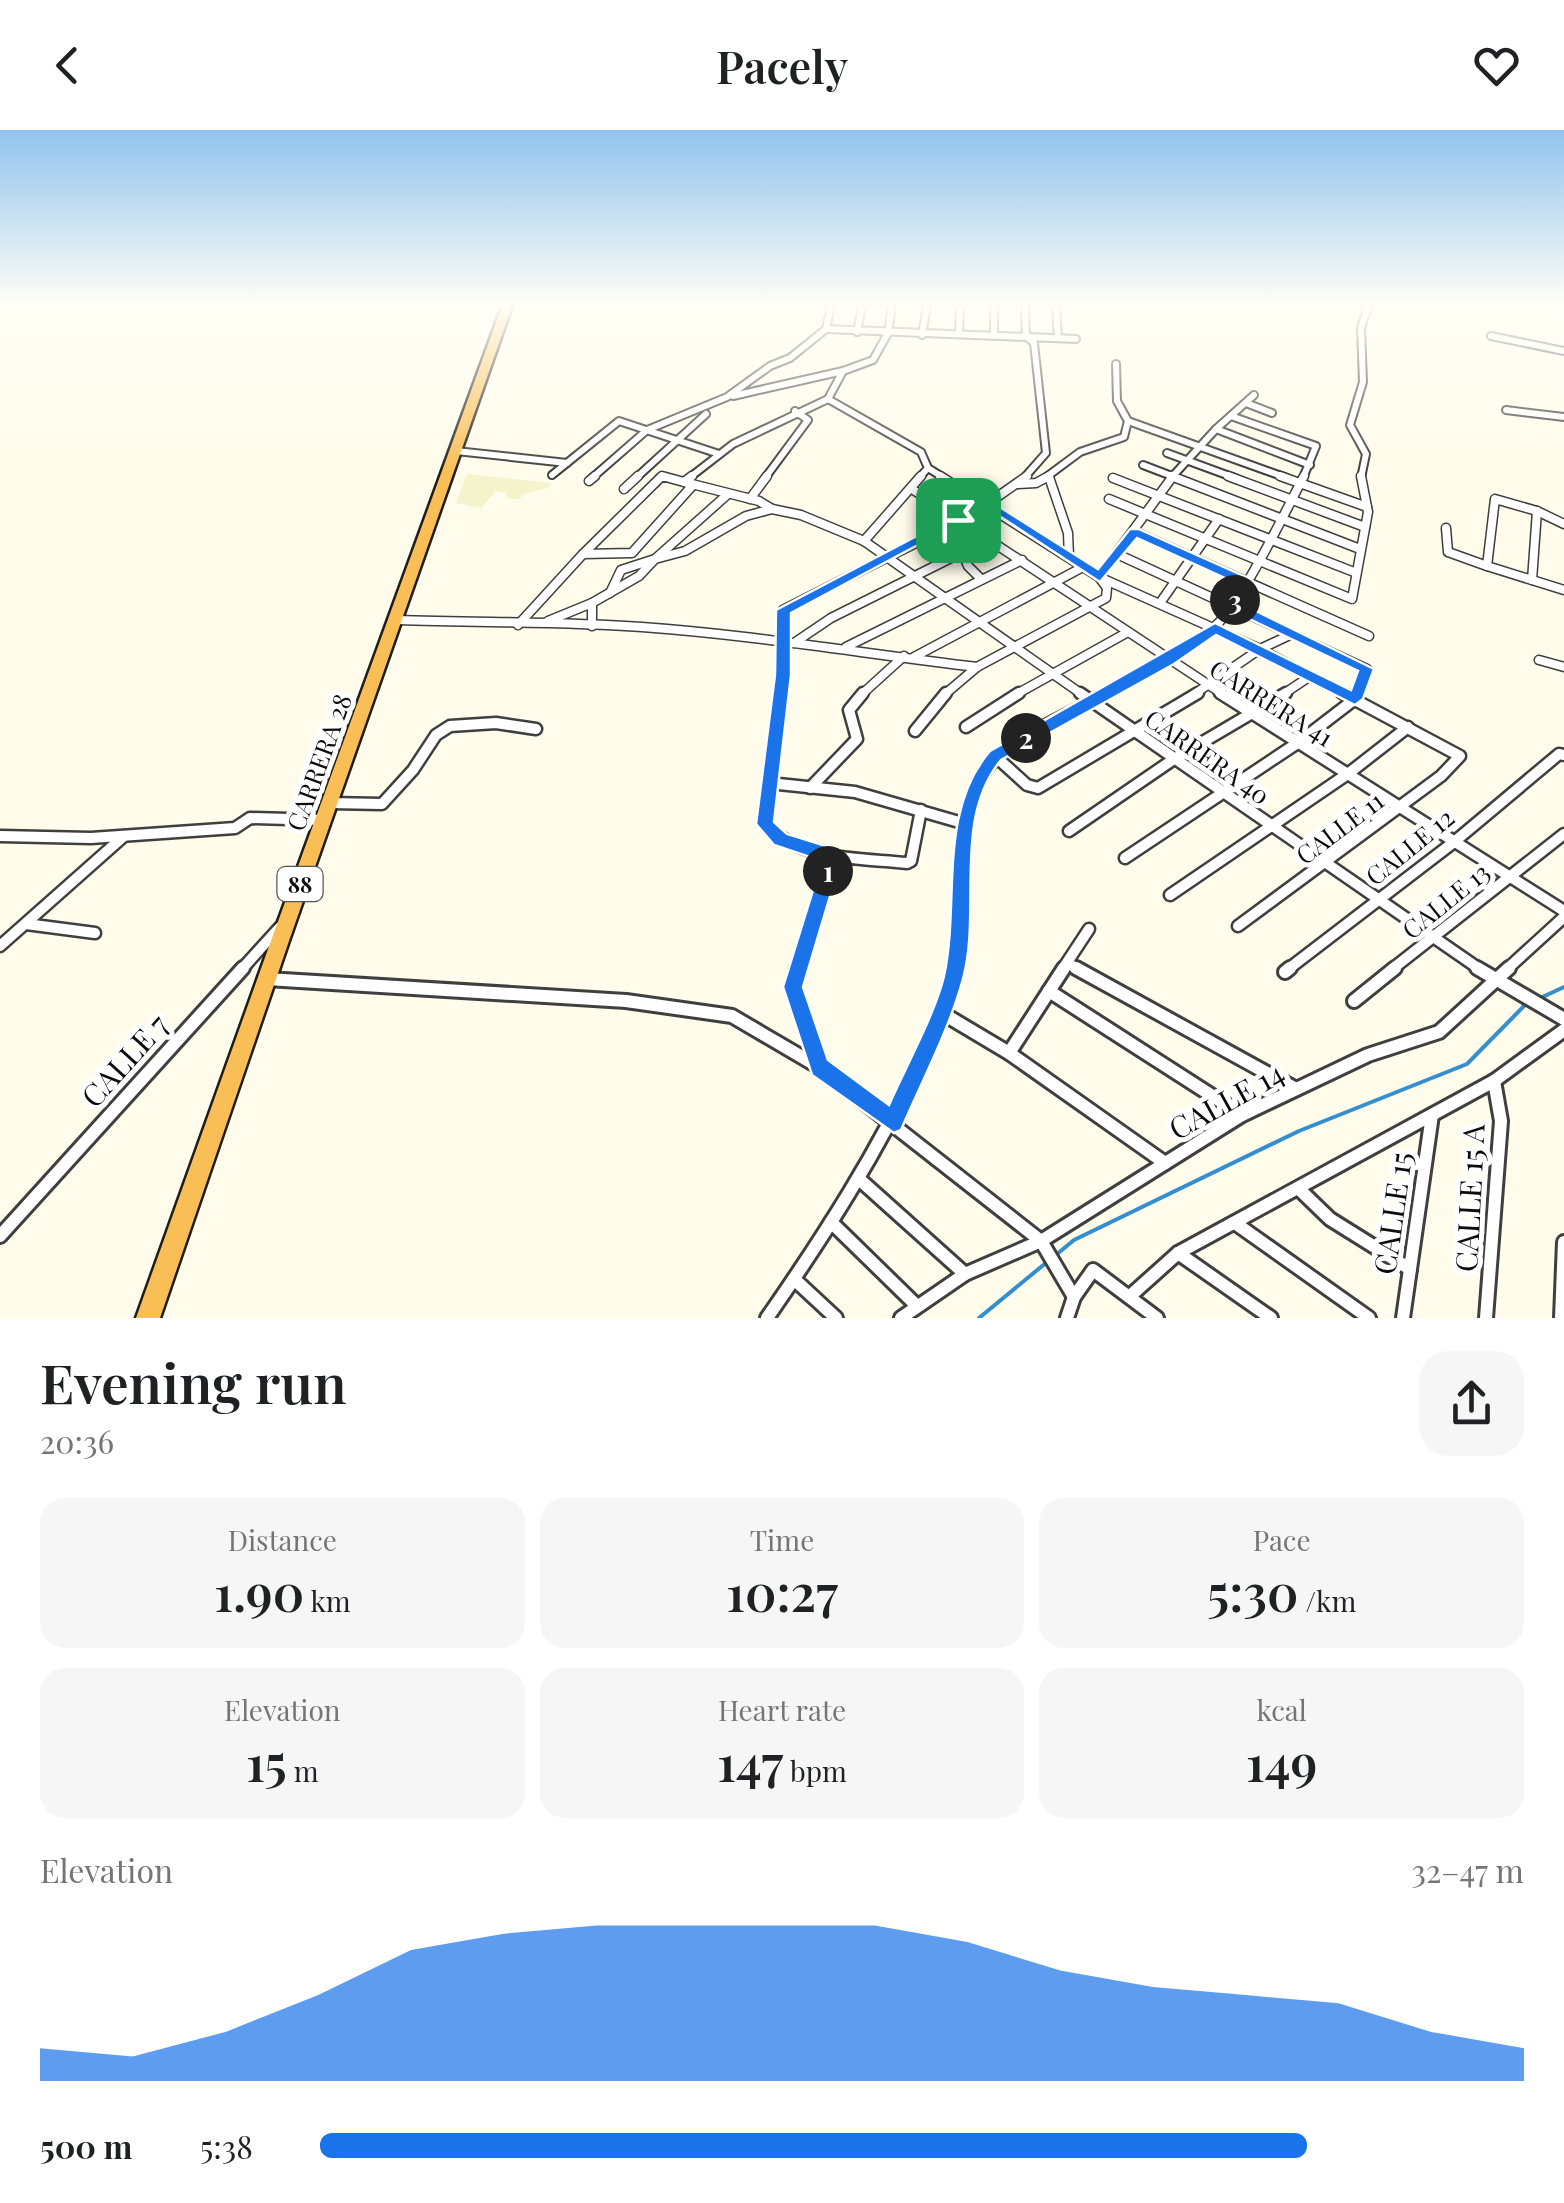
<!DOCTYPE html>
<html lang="en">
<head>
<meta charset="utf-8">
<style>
  body { margin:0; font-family:"Playfair Display",serif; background:#f6f6f6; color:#202124; height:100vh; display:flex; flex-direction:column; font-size:38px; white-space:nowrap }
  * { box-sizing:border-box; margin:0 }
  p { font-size:32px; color:#757577 }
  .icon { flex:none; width:55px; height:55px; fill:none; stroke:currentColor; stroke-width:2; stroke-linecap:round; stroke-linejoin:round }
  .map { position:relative; height:1188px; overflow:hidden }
  .panel { display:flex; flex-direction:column; background:#fff; flex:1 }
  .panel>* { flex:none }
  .pin { position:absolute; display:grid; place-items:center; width:85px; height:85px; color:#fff; margin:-42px; border-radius:20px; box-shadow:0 5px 15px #0006 }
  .km { position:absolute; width:50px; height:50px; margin:-25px; border-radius:50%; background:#222; color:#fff; font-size:28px; line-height:50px; text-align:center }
  .round { display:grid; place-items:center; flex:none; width:105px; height:105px; border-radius:30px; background:#f6f6f6 }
  .headline { display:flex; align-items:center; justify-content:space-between; height:170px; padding:0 40px }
  h1 { font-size:55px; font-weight:600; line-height:75px }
  .stats { display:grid; grid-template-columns:repeat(3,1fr); gap:15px; height:170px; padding:10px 40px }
  .stats div { display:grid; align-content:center; border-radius:25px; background:#f6f6f6; text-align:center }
  .stats b { font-size:50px; font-weight:600 }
  .stats small { font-size:28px; font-weight:400 }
  .stats p { font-size:28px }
  .chart { height:280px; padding:20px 40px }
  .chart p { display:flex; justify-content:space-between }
  .chart svg { width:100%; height:180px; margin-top:10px; fill:#1a73e8; opacity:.7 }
  ul { padding:0 40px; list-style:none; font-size:32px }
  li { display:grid; grid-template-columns:160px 120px 1fr; align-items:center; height:75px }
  li i { height:25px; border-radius:12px; background:#1a73e8 }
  header { display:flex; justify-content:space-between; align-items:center; height:130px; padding:0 40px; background:#fff; font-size:45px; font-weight:600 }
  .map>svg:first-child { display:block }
  .farmland { fill:#f5f3cb }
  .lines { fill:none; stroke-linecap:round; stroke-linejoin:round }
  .stream { stroke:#348ed0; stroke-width:4 }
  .minor-far3-casing { stroke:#3f3f3f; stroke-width:10 }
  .minor-far2-casing { stroke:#3f3f3f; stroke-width:11 }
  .minor-far1-casing { stroke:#3f3f3f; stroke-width:15 }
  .minor-casing { stroke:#3f3f3f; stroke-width:18 }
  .trunk-casing { stroke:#1d1d1d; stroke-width:5 }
  .minor-far3 { stroke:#fff; stroke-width:6 }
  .minor-far2 { stroke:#fff; stroke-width:8 }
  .minor-far1 { stroke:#fff; stroke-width:10 }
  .minor { stroke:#fff; stroke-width:12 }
  .trunk { fill:#fabe57; fill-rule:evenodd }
  .route { fill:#1a73e8; stroke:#fff; stroke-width:2.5; fill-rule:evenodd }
  .labels { text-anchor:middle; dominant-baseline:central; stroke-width:10; stroke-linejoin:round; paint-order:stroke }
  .shield { fill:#fff; stroke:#555; stroke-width:2.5 }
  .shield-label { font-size:22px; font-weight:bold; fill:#0c0c0c }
  .street-label { font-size:25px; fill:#0c0c0c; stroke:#fff }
  .near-street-label { font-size:30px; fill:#0c0c0c; stroke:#fff }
</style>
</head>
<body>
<header><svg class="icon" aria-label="back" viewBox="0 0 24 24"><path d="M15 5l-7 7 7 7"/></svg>Pacely<svg class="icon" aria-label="heart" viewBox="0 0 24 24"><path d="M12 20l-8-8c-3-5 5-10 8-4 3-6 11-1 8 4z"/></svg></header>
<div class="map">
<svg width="1564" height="1188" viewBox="0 0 1564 1188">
  <rect width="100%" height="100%" fill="#fffceb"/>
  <path class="farmland" d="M 467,344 L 551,353 L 548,358 L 526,363 L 519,369 L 507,368 L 507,363 L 496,361 L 481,378 L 456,373 Z"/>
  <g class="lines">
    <g class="stream">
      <path d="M 1538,869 L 1564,857"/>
      <path d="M 1057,1124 L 1074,1110 L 1299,1001 L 1467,934 L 1526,874"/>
      <path d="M 979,1188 L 1047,1132"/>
    </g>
    <g class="minor-far3-casing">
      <g id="minor-far3">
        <path d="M 892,176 L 888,203 L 873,230 L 843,241 L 828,269 L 921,322 L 928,338 L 919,348"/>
        <path d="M 994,176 L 994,205"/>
        <path d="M 1056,176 L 1058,208"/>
        <path d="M 826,199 L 1076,209"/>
        <path d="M 857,202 L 862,176"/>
        <path d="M 959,204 L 960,176"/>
        <path d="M 922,205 L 927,176"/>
        <path d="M 1491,206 L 1564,221"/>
        <path d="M 733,266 L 843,241"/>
        <path d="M 1246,273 L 1272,283"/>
        <path d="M 1506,280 L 1564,287"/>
        <path d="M 1231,286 L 1316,316 L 1303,348"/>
        <path d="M 1128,291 L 1287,348"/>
        <path d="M 1216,299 L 1310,335"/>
        <path d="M 456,321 L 567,333"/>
        <path d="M 1167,323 L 1235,348"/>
        <path d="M 1143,335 L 1177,348"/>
        <path d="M 928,338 L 944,348"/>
        <path d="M 552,345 L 619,291 L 719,324"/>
        <path d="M 592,348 L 647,300 L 727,267 L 770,236 L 790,228 L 826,199 L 831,176"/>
        <path d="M 636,348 L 706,284"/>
        <path d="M 660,348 L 670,348"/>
        <path d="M 689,348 L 733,314 L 828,269"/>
        <path d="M 765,348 L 808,290 L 795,281"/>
        <path d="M 1024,348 L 1046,323 L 1034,213 L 1026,206 L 1025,176"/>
        <path d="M 1045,348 L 1080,322 L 1124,307 L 1128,291 L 1117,271 L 1116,234"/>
        <path d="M 1171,348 L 1216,299 L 1254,265"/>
        <path d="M 1361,348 L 1366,324 L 1350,295 L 1363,252 L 1361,198 L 1368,176"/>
      </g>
    </g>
    <g class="minor-far2-casing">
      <g id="minor-far2">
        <path d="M 692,346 L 684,352 L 759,371 L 772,379"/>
        <path d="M 940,346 L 1099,447 L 1260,519 L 1346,565"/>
        <path d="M 1171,346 L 1360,419"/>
        <path d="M 1228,346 L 1365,397"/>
        <path d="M 1280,346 L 1367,377"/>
        <path d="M 1049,347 L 1068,403 L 1069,427"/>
        <path d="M 1113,348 L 1354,442"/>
        <path d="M 589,351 L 595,346"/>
        <path d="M 684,352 L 662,346 L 583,424 L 632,423 L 693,355"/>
        <path d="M 1018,354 L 1036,353 L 1049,346"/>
        <path d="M 624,359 L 638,346"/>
        <path d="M 912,359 L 1224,565"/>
        <path d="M 750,369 L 767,346"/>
        <path d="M 1109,369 L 1352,469 L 1368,382 L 1361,346"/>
        <path d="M 1564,394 L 1537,381 L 1495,369 L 1487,436 L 1564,460"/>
        <path d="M 1446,398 L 1448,422 L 1487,436"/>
        <path d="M 1135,402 L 1369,506"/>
        <path d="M 864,411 L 921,346"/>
        <path d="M 962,422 L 968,436 L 981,449"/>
        <path d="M 1117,424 L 1367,539 L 1356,565"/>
        <path d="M 1532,450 L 1537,381"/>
        <path d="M 610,463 L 621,440 L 655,429 L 728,364"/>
        <path d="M 1160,473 L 1219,389"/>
        <path d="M 397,490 C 479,493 560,491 642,497 C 754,505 866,524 977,537"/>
        <path d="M 548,491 L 592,473"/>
        <path d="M 518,495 L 583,424"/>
        <path d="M 592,496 L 592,473 L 639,446 L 655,429 L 685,421 L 746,386 L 772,379 L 801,385 L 864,411 L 1083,565"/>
        <path d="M 794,513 L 831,488 L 987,410"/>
        <path d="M 846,517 L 1022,430"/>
        <path d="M 914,527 L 1083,437"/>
        <path d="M 1539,530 L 1564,537"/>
        <path d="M 781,565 L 783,480 L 973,384 L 1027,346"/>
        <path d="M 861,565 L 904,526"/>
        <path d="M 944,565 L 977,537 L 1106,468 L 1107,458 L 1099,447 L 1173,346"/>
        <path d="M 1015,565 L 1128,502"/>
        <path d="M 1104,565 C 1140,545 1179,527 1211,500 C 1240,477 1285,382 1304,346"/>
        <path d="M 1193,565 L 1260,519 L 1292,504"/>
        <path d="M 1282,565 L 1309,547"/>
      </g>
    </g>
    <g class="minor-far1-casing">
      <g id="minor-far1">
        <path d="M 781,563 L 765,694 C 800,731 859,728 907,733 L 911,731 L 921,680"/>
        <path d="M 1080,563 L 1481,840"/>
        <path d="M 1220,563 L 1564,781"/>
        <path d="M 966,597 L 1019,563"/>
        <path d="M 915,601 L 946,563"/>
        <path d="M 995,626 L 1027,655 L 1038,658 L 1198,563"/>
        <path d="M 769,653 L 855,662 L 966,694"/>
        <path d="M 810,658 L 857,609 L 849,580 L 863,563"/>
        <path d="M 330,673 L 382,674 L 413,640 L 436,605 L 450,596 L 496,593 L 536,599"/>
        <path d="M 1069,701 L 1174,629 L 1286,563"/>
        <path d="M 0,706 L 91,708 L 235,698 L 250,688 L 324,690"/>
        <path d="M 1125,728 L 1299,612 L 1355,569 L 1357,563"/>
        <path d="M 1170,765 L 1349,643 L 1408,597"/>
        <path d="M 26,794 L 95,803"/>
        <path d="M 1238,796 L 1441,646 L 1460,626 L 1342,563"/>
        <path d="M 0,816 L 124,706"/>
        <path d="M 1067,833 L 1080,840"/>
        <path d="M 241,840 L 280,797"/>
        <path d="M 796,840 L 833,726"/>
        <path d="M 955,840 C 962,778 949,660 1006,619 C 1037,597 1075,581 1108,563"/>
        <path d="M 1062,840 L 1089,799"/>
        <path d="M 1287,840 L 1454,712 L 1559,624 L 1564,625"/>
        <path d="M 1391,840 L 1564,704"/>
        <path d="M 1506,840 L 1564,787"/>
      </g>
    </g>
    <g class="minor-casing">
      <g id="minor">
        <path d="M 797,838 L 793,857 L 819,937"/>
        <path d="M 1076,838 L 1296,959"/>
        <path d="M 1477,838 L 1564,889"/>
        <path d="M 1285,842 L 1290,838"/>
        <path d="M 267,849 L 626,871 L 732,886 L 819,937 L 1041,1111 L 1074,1167"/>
        <path d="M 1049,861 L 1242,985"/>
        <path d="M 1354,871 L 1395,838"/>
        <path d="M 942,883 L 1009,923 L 1165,1033"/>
        <path d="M 1009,923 L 1064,838"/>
        <path d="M 859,1049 L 965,1144"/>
        <path d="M 1299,1059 L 1330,1089 L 1410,1139"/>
        <path d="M 831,1092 L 917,1176"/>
        <path d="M 1235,1093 L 1369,1188"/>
        <path d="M 0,1106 L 243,838"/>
        <path d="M 1178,1123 L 1271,1188"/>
        <path d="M 794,1149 L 836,1188"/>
        <path d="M 1130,1166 L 1178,1123 L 1494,951 L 1564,900"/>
        <path d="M 767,1188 C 824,1106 878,1022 920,931 C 934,901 951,871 955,838"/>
        <path d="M 901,1188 L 965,1144 L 1041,1111 L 1242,985 L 1368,925 L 1439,902 L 1509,838"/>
        <path d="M 1067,1188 L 1074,1167 L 1093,1140 L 1157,1188"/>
        <path d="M 1403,1188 L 1432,985"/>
        <path d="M 1486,1188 L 1501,991 L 1494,951"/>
        <path d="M 1561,1188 L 1564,1112"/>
      </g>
    </g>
    <g class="trunk-casing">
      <path id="trunk" d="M 502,176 L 512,176 L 290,808 L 160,1188 L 136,1188 L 272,808 Z"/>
    </g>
    <use href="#minor-far3" class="minor-far3"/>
    <use href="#minor-far2" class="minor-far2"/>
    <use href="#minor-far1" class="minor-far1"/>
    <use href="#minor" class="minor"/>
    <use href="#trunk" class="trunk"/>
  </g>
  <linearGradient id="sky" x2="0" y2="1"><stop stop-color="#91c3ee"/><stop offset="0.51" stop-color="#fffef6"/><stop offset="1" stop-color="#fffef6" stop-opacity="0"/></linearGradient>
  <rect width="1564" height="342" fill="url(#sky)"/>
  <path class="route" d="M 987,369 L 1098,439 L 1130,399 L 1139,399 L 1251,449 L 1253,452 L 1240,473 L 1374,539 L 1363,569 L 1355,575 L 1216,505 L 1174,534 L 1001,630 C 952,690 982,780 963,849 C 949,900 922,951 901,1000 L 894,1003 L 812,945 L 783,857 L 822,731 L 774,715 L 756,694 L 775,545 L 776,480 ZM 987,378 L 1100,452 L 1137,408 L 1238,454 L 1224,474 L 1226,478 L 1358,541 L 1351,560 L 1215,493 L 990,621 C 937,682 960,773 944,846 C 935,884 905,938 889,975 L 828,930 L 803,857 L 842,726 L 839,720 L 787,704 L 774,692 L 791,545 L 791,483 Z"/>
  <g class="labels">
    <rect class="shield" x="277.5" y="737" width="45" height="34" rx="8"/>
    <g class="shield-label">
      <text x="300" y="754">88</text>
    </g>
    <g class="street-label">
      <text transform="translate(1272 572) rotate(32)">CARRERA 41</text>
      <text transform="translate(1208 626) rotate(35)">CARRERA 40</text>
      <text transform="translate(318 632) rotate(-70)">CARRERA 28</text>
      <text transform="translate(1339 697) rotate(-37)">CALLE 11</text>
      <text transform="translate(1409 716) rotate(-39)">CALLE 12</text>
      <text transform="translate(1445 770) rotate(-39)">CALLE 13</text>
    </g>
    <g class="near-street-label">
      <text transform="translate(124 930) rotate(-48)">CALLE 7</text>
      <text transform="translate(1226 970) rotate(-29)">CALLE 14</text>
      <text transform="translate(1469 1068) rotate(-87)">CALLE 15 A</text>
      <text transform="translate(1392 1083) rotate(-82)">CALLE 15</text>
    </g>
  </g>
</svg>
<div class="pin" style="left:958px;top:390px;background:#1e9e55"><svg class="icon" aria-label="arrive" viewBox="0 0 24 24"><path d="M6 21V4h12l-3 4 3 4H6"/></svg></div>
<b class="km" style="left:828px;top:741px">1</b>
<b class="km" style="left:1026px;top:608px">2</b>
<b class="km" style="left:1235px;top:470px">3</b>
</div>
<section class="panel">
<div class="headline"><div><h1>Evening run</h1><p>20:36</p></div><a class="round"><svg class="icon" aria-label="share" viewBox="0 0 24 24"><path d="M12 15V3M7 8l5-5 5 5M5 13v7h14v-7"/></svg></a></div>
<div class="stats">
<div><p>Distance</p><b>1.90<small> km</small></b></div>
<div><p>Time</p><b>10:27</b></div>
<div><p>Pace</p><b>5:30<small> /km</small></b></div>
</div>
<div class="stats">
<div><p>Elevation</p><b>15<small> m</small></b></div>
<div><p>Heart rate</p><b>147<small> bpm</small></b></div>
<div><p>kcal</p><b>149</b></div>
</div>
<div class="chart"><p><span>Elevation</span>32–47 m</p>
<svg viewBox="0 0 160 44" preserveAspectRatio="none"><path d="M0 44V36L10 38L20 32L30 23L40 12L50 8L60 6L70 6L80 6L90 6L100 10L110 17L120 21L130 23L140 25L150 32L160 36V44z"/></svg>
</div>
<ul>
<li><b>500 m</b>5:38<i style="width:82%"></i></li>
</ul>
</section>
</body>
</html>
